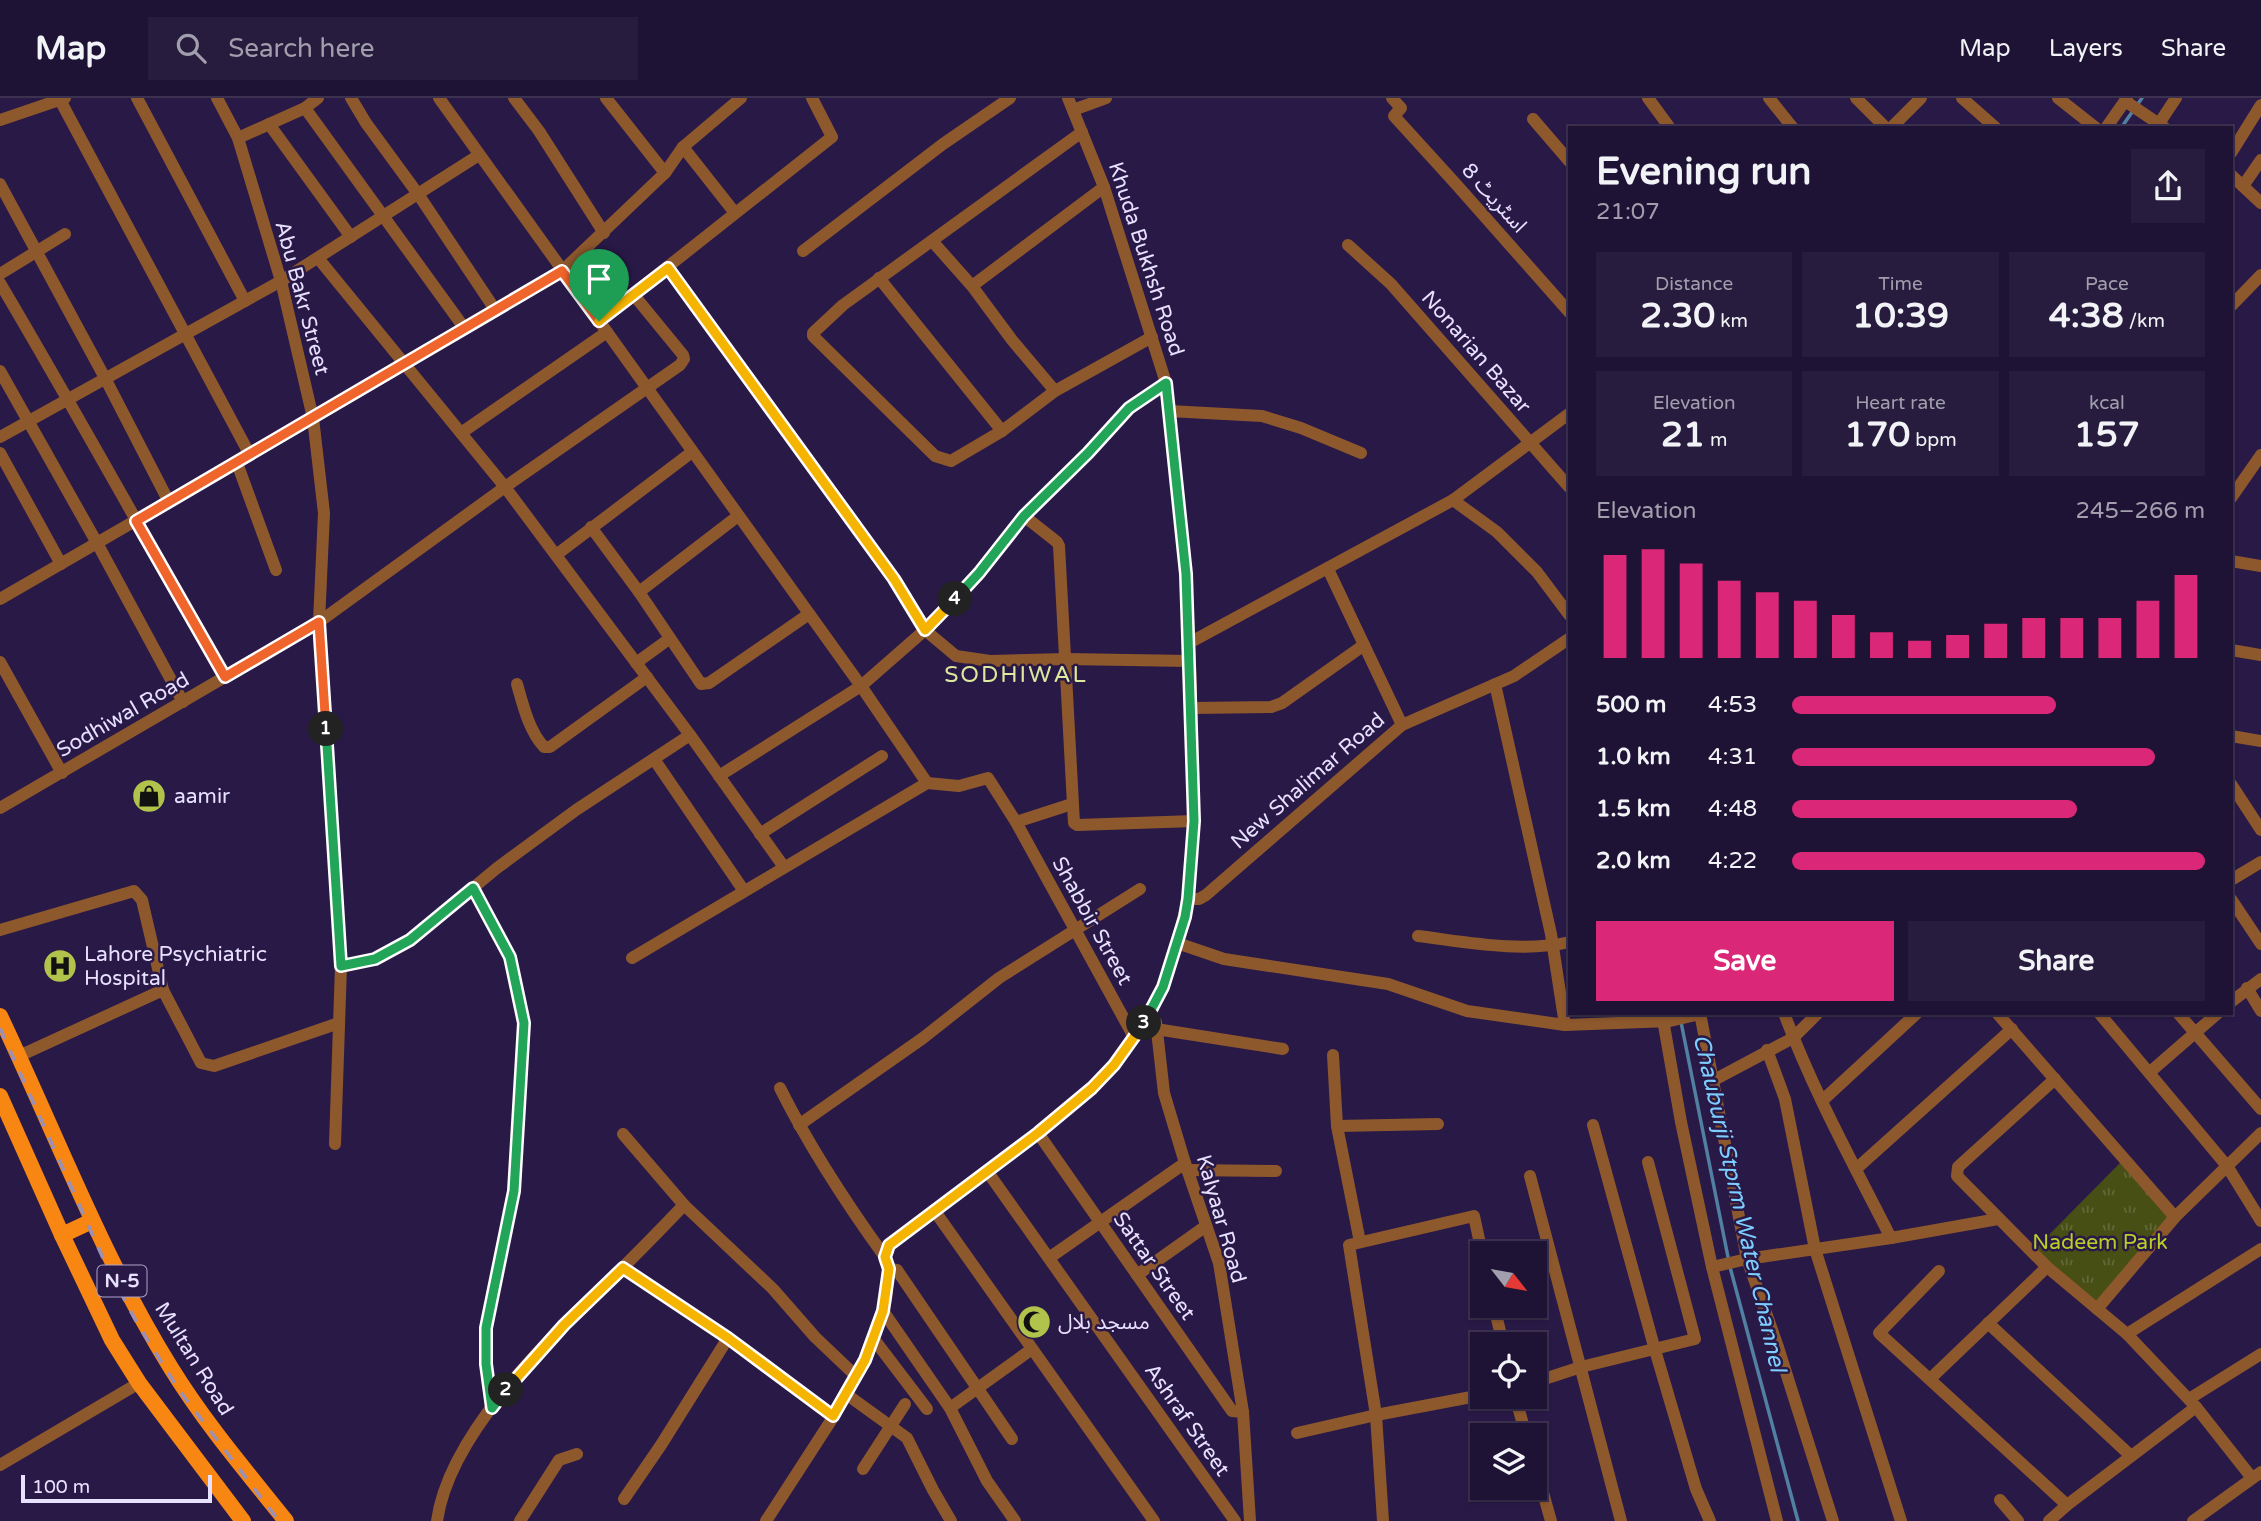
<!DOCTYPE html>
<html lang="en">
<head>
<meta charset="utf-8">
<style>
  body { margin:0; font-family:"Varela Round","Noto Sans Arabic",sans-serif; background:#271c3d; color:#f1f3f6; height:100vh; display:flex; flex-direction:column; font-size:26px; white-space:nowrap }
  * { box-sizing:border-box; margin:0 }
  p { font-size:23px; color:#a19ead }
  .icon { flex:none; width:38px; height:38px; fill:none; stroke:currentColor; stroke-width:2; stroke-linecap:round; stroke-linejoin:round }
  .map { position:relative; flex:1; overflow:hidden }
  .details { position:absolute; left:1568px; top:28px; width:665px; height:889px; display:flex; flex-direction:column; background:#1f1335; border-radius:0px; box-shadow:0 2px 5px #0004,0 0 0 2px #3c3250 }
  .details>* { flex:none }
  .needle { width:46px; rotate:121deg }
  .fabs { position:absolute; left:1470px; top:1143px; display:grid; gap:14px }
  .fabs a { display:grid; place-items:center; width:77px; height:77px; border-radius:0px; background:#1f1335; box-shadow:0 2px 5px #0004,0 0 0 2px #3c3250; font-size:35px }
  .scale { position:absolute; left:21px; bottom:18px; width:191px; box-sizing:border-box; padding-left:7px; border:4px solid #e7e0fe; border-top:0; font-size:19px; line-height:24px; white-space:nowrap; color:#e7e0fe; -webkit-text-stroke:5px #291947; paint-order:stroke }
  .pin { position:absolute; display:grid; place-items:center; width:60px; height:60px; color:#fff; margin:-72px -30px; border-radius:50% 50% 50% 0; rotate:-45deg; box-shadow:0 0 7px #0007 }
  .pin .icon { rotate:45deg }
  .km { position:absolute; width:35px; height:35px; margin:-18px; border-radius:50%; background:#222; color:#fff; font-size:19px; line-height:35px; text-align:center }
  .round { display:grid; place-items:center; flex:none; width:74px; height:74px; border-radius:0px; background:#271c3d }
  .summary { display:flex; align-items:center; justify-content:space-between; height:119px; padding:0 28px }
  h1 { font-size:38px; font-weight:700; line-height:52px }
  .stats { display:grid; grid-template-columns:repeat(3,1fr); gap:10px; height:119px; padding:7px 28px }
  .stats div { display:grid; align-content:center; border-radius:0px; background:#271c3d; text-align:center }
  .stats b { font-size:35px; font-weight:700 }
  .stats small { font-size:19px; font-weight:400 }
  .stats p { font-size:19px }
  .chart { height:196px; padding:14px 28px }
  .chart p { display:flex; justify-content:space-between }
  .chart svg { width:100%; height:126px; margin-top:7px; stroke:#db2777; stroke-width:6 }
  .primary-button { display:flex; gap:14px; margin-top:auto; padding:14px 28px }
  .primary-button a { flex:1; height:80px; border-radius:0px; background:#db2777; color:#fff; font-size:28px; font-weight:700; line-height:80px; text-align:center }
  .primary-button a+a { background:#271c3d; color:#f1f3f6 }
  ul { padding:0 28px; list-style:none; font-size:23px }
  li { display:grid; grid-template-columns:112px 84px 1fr; align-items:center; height:52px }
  li i { height:18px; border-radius:9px; background:#db2777 }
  header { display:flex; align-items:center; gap:42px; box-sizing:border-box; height:98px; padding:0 35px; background:#1f1335; border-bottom:2px solid #3c3250 }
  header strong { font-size:33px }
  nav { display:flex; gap:38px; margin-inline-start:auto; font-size:24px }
  .search { width:490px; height:63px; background:#271c3d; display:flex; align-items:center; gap:18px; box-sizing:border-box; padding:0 24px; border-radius:0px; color:#a19ead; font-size:26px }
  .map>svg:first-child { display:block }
  .park { fill:url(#park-tufts) }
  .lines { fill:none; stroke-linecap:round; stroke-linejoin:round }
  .stream { stroke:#5180a2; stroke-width:3.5 }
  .minor { stroke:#8e582d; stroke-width:12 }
  .major { stroke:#f88613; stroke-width:16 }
  .rail { stroke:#9b90b5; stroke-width:3.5; stroke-dasharray:12 12; stroke-linecap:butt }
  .split-1-casing { stroke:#fff; stroke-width:14 }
  .split-2-casing { stroke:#fff; stroke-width:14 }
  .split-3-casing { stroke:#fff; stroke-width:14 }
  .split-4-casing { stroke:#fff; stroke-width:14 }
  .split-5-casing { stroke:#fff; stroke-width:14 }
  .split-1 { stroke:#f0652b; stroke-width:9 }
  .split-2 { stroke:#22a559; stroke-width:9 }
  .split-3 { stroke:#f5b400; stroke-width:9 }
  .split-4 { stroke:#22a559; stroke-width:9 }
  .split-5 { stroke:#f5b400; stroke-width:9 }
  .labels { text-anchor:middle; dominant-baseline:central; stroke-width:5; stroke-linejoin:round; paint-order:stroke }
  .shield { fill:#291947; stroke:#aea4c7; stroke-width:2 }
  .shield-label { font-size:19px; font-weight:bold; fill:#e7e0fe }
  .street-label { font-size:21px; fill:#e7e0fe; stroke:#291947 }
  .poi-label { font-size:21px; fill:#e7e0fe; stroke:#291947; text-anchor:start }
  .park-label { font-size:21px; fill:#bace2a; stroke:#291947 }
  .neighbourhood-label { font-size:23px; letter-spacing:2px; fill:#ddea9d; stroke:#291947 }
  .water-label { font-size:23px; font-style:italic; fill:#7dceff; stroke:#291947 }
</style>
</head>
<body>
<header>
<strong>Map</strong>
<div class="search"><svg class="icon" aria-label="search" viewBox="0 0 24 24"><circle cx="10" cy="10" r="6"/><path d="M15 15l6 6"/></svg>Search here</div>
<nav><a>Map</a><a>Layers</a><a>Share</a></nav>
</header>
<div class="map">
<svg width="2261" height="1423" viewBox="0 0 2261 1423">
  <defs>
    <pattern id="park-tufts" width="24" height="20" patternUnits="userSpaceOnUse" patternTransform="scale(1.75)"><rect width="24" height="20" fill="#484f15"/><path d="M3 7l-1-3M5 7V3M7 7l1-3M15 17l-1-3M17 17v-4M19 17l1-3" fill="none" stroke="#626838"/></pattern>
  </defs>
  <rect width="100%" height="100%" fill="#291947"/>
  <path class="park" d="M 2124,1061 L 2175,1119 L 2097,1211 L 2031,1155 Z"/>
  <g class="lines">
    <g class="stream">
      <path d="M 2121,30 L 2142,0"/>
      <path d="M 1681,924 L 1730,1169 L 1798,1423"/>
    </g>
    <g class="minor">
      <path d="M 137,0 L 245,203"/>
      <path d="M 217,0 L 238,40 L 281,183 L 313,320 L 324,415 L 319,524 L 341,868 L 335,1046"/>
      <path d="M 351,0 L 366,25 L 418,96 L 496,213"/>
      <path d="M 439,0 L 861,588 L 927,685"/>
      <path d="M 514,0 L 539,33 L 604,135"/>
      <path d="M 606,0 L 665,75"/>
      <path d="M 1392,0 L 1401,10 L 1394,18 L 1455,85 L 1570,215"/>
      <path d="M 1648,0 L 1670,30"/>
      <path d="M 1769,0 L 1793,30"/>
      <path d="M 1856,0 L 1886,30"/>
      <path d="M 1962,0 L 1996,30"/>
      <path d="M 2058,0 L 2096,30"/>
      <path d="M 60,2 L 250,357"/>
      <path d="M 2125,3 L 2165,30"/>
      <path d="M 305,10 L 465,231"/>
      <path d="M 1073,12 L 1106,0"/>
      <path d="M 1533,21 L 1570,64"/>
      <path d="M 0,22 L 65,0"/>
      <path d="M 269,26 L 351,139"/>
      <path d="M 1891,30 L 1921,0"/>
      <path d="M 2106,30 L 2127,0"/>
      <path d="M 2156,30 L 2176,0"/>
      <path d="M 1082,34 L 843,207 L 813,235 L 813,238 L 935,358 L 951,363 L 1002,333 L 1055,293 L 1152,239"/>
      <path d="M 238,40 L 305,10 L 318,0"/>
      <path d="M 683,49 L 735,115"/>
      <path d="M 2231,55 L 2261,7"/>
      <path d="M 2231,77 L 2261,105"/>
      <path d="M 0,86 L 105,280 L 169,404"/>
      <path d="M 2243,88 L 2261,62"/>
      <path d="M 933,144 L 972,188 L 1012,242 L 1055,293"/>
      <path d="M 1348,147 L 1391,186 L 1570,390"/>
      <path d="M 803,153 L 943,46 L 1010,0"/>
      <path d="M 318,160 L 505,389 L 690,637 L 784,769"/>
      <path d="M 668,170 L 894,481 L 925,532 L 956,558 L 990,563 L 1066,561 L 1190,563"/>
      <path d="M 0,176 L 65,136"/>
      <path d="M 879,180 L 1002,333"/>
      <path d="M 0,185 C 77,315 150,448 225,579"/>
      <path d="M 972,188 L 1104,89"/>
      <path d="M 2231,208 L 2261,177"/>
      <path d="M 599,223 L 832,39 L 812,0"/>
      <path d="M 0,273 L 97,445 L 183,604"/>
      <path d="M 1169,313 L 1262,318 L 1301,330 L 1361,355"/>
      <path d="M 461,335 L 607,234"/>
      <path d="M 0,339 L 281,183 L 479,57"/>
      <path d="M 0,355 L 61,466"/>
      <path d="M 237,365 L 276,472"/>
      <path d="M 2231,400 L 2261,357"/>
      <path d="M 1453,402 L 1497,434 L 1537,474 L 1570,518"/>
      <path d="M 1024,418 L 1057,444 L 1059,448 L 1074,725 L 1077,727 L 1194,723"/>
      <path d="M 591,429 L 639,494 L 701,586 L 709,585 L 809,516"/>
      <path d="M 556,457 L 692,354"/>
      <path d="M 2231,463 L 2261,468"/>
      <path d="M 1328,471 L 1402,627"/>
      <path d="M 639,494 L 738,418"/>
      <path d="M 0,501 L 313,320 L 562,173 L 665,75 L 683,49 L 741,0"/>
      <path d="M 1189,545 L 1453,402 L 1570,315"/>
      <path d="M 2231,552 L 2261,557"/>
      <path d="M 0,564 L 62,675"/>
      <path d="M 636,565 L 669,541"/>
      <path d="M 517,586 C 523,607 529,633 544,649 L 550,649 L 647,579"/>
      <path d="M 1495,586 L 1551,836 L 1565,927"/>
      <path d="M 1191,610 L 1271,609 L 1282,605 L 1364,547"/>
      <path d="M 2231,638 L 2261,643"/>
      <path d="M 654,661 L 744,793"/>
      <path d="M 719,678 L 861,588 L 925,532 L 980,475 L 1024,418 L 1088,356 L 1129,310 L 1166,285"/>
      <path d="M 2231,686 L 2261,732"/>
      <path d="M 0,710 L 319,524 L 505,389 L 680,267 L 684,261 L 683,257 L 633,196"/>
      <path d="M 1016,724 L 1072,706"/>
      <path d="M 760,736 L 882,658"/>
      <path d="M 2231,782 L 2261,764"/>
      <path d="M 473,790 L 510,859 L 524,925 L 514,1093 L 486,1230 L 486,1266 L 492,1310"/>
      <path d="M 1188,801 L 1199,801 L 1206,797 L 1402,627 L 1514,578 L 1570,540"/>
      <path d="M 2231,801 L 2261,846"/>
      <path d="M 0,832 L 134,793 L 142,802 L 163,892"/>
      <path d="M 1418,838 C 1467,844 1521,855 1570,844"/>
      <path d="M 1177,845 L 1224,861 L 1388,886 L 1467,913 L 1565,927 L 1670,923 L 1700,916"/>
      <path d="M 632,860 L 927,685 L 959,688 L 988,680 L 1016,724 L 1134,939"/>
      <path d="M 341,868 L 375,861 L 410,842 L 497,770 L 576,712 L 690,637"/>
      <path d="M 2247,890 L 2261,913"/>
      <path d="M 2231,904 L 2261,881"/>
      <path d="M 1700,915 L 1747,1161 L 1778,1249 L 1833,1423"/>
      <path d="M 1784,915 C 1813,993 1854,1067 1891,1140"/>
      <path d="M 1997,915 L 2175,1119"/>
      <path d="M 2099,915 L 2227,1068 L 2261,1123"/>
      <path d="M 2178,915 L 2261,1011"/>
      <path d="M 1662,916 L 1681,1024 L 1712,1169 L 1777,1423"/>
      <path d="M 1149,918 L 1156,924 L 1164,995 L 1185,1065 L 1219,1165 L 1243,1314 L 1250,1423"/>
      <path d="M 1156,931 L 1283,951"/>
      <path d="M 1767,952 L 1785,1001 L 1815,1151 L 1901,1423"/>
      <path d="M 1333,957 L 1337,1028 L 1360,1144"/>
      <path d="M 19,958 L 163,892 L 201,965 L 214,968 L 339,925"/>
      <path d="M 2150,974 L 2218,915"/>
      <path d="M 2055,981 L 1958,1069 L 1957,1078 L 2047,1169 L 2127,1236 L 2196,1309 L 2252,1380"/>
      <path d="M 1714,982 L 1793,940 L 1818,915"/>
      <path d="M 780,990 C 810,1050 846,1105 885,1159"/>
      <path d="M 1823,1002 L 1917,915"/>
      <path d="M 799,1027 L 923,940 L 999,880 L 1140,791"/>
      <path d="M 1593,1027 L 1655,1252 L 1696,1391 L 1710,1423"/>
      <path d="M 1337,1028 L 1438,1026"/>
      <path d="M 1038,1035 L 1232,1313 L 1243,1314"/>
      <path d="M 623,1036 L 684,1107 L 773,1191 L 815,1239 L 856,1278"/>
      <path d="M 1856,1071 L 2012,931"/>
      <path d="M 1187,1072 L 1276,1073"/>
      <path d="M 987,1073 L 1235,1423"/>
      <path d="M 1530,1078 L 1621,1423"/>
      <path d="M 934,1112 L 1154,1423"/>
      <path d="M 1049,1160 L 1185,1065"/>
      <path d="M 1712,1169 L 1747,1161 L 1891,1140 L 1998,1121"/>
      <path d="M 623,1170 L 728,1240 L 833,1318"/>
      <path d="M 889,1171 L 897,1172 L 1012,1341"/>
      <path d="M 1939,1173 L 1879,1235 L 2067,1407"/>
      <path d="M 1137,1177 L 1206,1128"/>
      <path d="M 1494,1208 L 1503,1246"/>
      <path d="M 2097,1211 L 2175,1119 L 2261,1035"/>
      <path d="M 883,1213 L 950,1310 L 987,1383 L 1015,1423"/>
      <path d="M 1988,1225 L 2131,1358"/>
      <path d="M 2127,1236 L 2261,1151"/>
      <path d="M 873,1240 L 927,1311"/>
      <path d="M 1930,1281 L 2047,1169"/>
      <path d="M 1535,1284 L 1581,1269 L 1695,1241 L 1648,1064"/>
      <path d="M 846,1296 L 907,1340 L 933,1392 L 951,1423"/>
      <path d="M 1515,1298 L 1526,1337"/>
      <path d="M 2189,1301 L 2261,1256"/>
      <path d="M 950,1310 L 1032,1251"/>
      <path d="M 1297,1335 L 1376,1317 L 1482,1297"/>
      <path d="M 1535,1366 L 1551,1423"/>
      <path d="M 0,1367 L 139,1285"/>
      <path d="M 863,1371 L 905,1306"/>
      <path d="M 624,1401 L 661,1347 L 728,1240"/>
      <path d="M 2000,1402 L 2018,1423"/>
      <path d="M 437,1423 C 449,1335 550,1240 612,1180 C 637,1156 660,1132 684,1107"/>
      <path d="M 520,1423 L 559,1362 L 577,1356"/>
      <path d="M 766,1423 L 832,1321 L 865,1262 L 886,1202 L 889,1171 L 885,1159 L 889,1147 L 1038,1035 L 1092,990 L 1114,967 L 1149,918 L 1163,889 L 1177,845 L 1188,801 L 1194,723 L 1190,563 L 1186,476 L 1166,285 L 1104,89 L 1068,0"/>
      <path d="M 1383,1423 L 1376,1317 L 1349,1147 L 1474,1118 L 1482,1155"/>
      <path d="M 2049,1423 L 2067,1407 L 2196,1309"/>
      <path d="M 2193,1423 L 2261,1374"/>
    </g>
    <g class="major">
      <path d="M 0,918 C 56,1036 102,1159 171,1270 C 205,1325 246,1373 286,1423"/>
      <path d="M 0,998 L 62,1137 L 112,1242 L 139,1285 L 243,1423"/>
      <path d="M 62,1137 L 92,1123"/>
    </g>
    <path class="rail" d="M 0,930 L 107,1169 L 137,1225 L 179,1292 L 279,1423"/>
  </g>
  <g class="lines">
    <g class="split-1-casing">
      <path id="split-1" d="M 326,631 L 319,524 L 225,579 L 136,423 L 562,173 L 599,223"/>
    </g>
    <g class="split-2-casing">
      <path id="split-2" d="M 326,631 L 341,868 L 375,861 L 410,842 L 473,790 L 510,859 L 524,925 L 514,1093 L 486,1230 L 486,1266 L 492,1310 L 506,1292"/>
    </g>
    <g class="split-3-casing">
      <path id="split-3" d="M 506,1292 L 564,1227 L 623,1170 L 728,1240 L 833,1318 L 865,1262 L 883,1213 L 889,1171 L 885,1159 L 889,1147 L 1038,1035 L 1092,990 L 1114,967 L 1144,925"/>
    </g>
    <g class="split-4-casing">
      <path id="split-4" d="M 955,501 L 979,475 L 1024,418 L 1088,355 L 1129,310 L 1166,285 L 1186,476 L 1194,723 L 1188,801 L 1185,819 L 1163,889 L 1144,925"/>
    </g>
    <g class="split-5-casing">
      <path id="split-5" d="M 599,223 L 668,170 L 894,481 L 925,532 L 955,501"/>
    </g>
    <use href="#split-1" class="split-1"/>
    <use href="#split-2" class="split-2"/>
    <use href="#split-3" class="split-3"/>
    <use href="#split-4" class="split-4"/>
    <use href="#split-5" class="split-5"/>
  </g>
  <defs>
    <g id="shop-disc" transform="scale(1.75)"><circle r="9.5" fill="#b2c34c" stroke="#291947"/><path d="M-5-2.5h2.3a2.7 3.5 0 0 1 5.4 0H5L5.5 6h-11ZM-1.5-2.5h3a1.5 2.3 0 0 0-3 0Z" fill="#111"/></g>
    <g id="hospital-disc" transform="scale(1.75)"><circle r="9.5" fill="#b2c34c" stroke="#291947"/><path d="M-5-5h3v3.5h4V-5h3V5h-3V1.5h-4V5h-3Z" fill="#111"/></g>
    <g id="mosque-disc" transform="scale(1.75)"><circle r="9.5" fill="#b2c34c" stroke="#291947"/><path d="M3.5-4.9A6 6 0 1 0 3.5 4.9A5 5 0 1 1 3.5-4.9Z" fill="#111"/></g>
  </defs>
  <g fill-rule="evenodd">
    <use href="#shop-disc" x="149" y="698"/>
    <use href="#hospital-disc" x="60" y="868"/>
    <use href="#mosque-disc" x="1034" y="1224"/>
  </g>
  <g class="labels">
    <rect class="shield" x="97.5" y="1167.5" width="49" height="31" rx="5"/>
    <g class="shield-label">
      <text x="122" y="1183">N-5</text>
    </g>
    <g class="street-label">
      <text transform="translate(1494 100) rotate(48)">اسٹریٹ 8</text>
      <text transform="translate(1146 161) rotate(72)">Khuda Bukhsh Road</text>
      <text transform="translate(302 200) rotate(75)">Abu Bakr Street</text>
      <text transform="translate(1476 254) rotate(49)">Nonarian Bazar</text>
      <text transform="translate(123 617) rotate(-30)">Sodhiwal Road</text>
      <text transform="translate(1308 683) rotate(-41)">New Shalimar Road</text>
      <text transform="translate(1092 823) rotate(61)">Shabbir Street</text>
      <text transform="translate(1221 1121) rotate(74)">Kalyaar Road</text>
      <text transform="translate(1154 1168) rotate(55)">Sattar Street</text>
      <text transform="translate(194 1261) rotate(58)">Multan Road</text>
      <text transform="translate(1187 1322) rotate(55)">Ashraf Street</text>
    </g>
    <g class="poi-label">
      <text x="174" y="698">aamir</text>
      <text x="84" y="856">Lahore Psychiatric<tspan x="84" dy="24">Hospital</tspan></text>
      <text x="1058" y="1224">مسجد بلال</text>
    </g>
    <g class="park-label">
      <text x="2100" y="1144">Nadeem Park</text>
    </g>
    <g class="neighbourhood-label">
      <text x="1016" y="577">SODHIWAL</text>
    </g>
    <g class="water-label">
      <text transform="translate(1739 1105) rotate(77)">Chauburji Stprm Water Channel</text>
    </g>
  </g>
</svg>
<div class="fabs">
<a><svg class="needle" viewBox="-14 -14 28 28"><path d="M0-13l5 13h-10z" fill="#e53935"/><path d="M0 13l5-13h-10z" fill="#a19ead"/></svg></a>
<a><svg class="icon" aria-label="locate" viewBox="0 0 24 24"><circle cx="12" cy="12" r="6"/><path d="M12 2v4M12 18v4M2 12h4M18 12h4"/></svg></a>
<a><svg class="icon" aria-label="layers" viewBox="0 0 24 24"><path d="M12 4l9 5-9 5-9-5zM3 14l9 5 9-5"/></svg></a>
</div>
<div class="scale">100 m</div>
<div class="pin" style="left:599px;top:223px;background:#1e9e55"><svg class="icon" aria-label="arrive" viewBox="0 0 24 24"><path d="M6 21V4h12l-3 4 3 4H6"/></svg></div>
<b class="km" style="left:326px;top:631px">1</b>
<b class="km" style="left:506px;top:1292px">2</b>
<b class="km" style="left:1144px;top:925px">3</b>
<b class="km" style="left:955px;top:501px">4</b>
<section class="details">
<div class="summary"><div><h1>Evening run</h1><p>21:07</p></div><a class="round"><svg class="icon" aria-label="share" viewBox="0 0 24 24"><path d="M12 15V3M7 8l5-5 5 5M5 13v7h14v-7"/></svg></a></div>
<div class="stats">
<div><p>Distance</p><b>2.30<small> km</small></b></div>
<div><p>Time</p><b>10:39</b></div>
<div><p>Pace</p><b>4:38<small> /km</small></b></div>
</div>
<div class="stats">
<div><p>Elevation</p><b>21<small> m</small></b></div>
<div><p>Heart rate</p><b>170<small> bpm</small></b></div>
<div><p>kcal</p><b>157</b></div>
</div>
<div class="chart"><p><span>Elevation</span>245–266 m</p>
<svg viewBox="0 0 160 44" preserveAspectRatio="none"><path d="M5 44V8M15 44V6M25 44V11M35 44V17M45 44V21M55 44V24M65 44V29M75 44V35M85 44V38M95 44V36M105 44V32M115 44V30M125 44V30M135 44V30M145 44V24M155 44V15"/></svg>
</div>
<ul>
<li><b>500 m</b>4:53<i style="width:64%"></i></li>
<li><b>1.0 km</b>4:31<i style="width:88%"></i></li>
<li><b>1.5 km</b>4:48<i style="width:69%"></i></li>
<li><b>2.0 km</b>4:22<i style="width:100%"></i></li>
</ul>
<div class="primary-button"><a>Save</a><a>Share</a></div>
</section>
</div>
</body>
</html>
